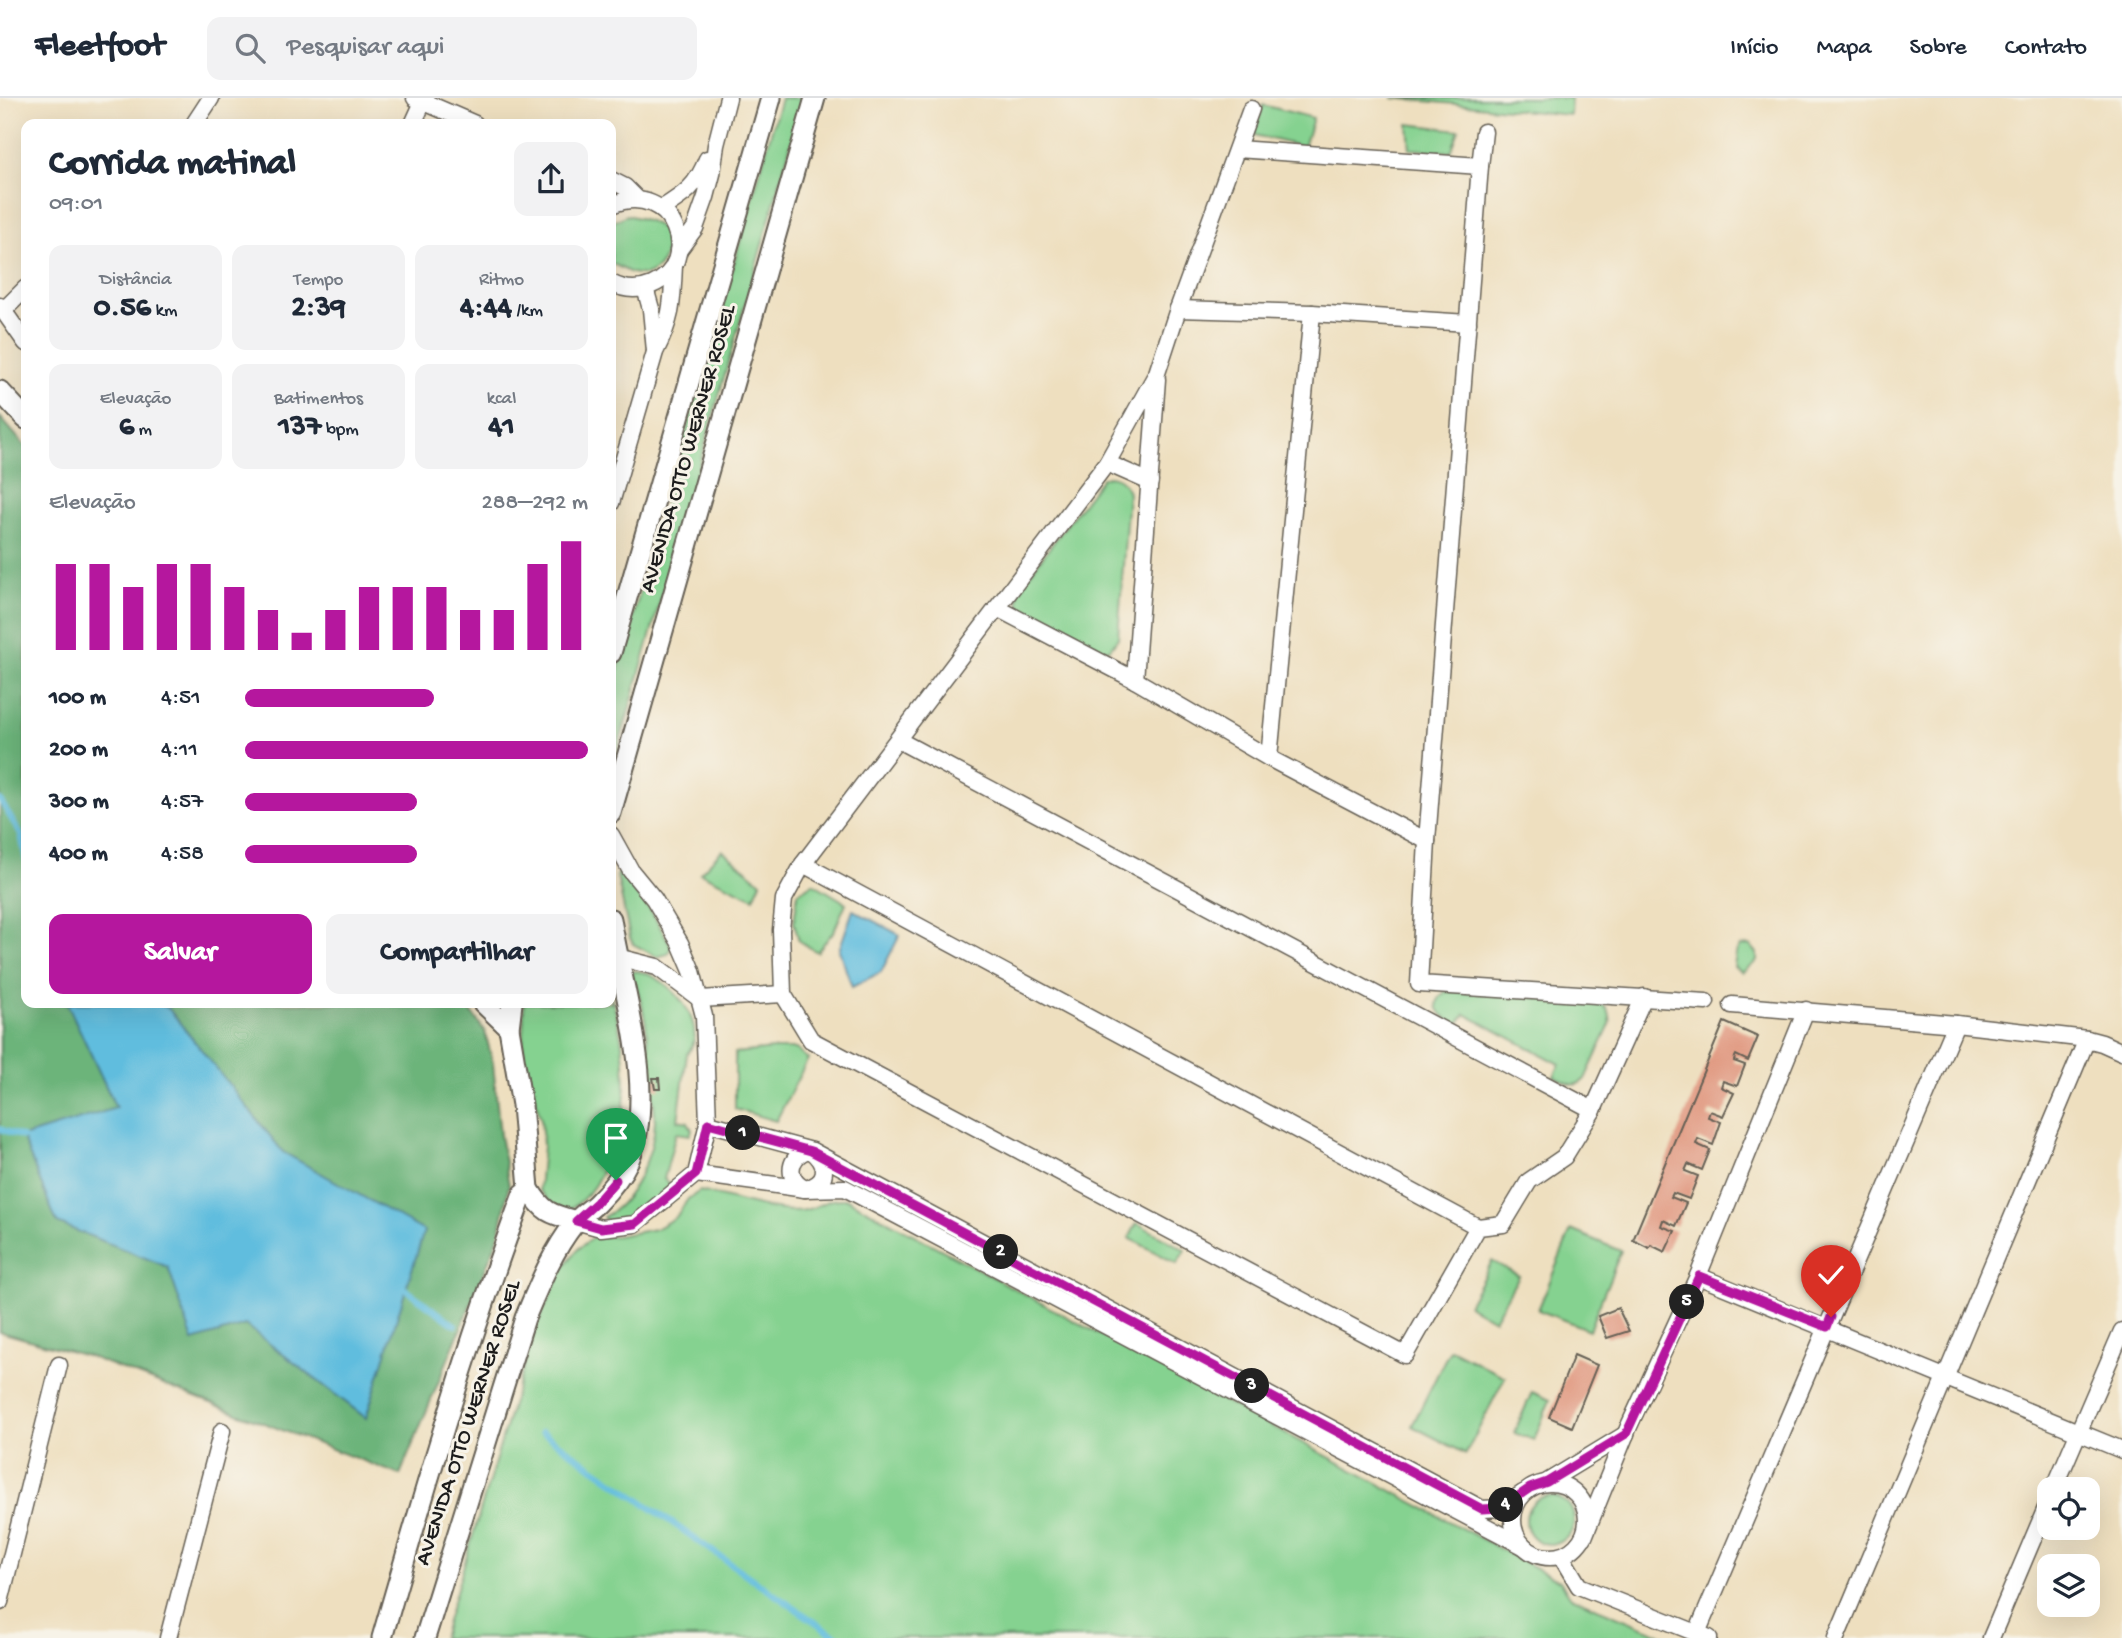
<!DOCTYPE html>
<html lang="pt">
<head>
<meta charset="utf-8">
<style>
  body { margin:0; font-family:"Gochi Hand",sans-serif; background:#f2f2f3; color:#1f2937; height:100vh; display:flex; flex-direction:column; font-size:26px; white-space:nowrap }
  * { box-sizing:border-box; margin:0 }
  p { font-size:23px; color:#747a83 }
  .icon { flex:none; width:38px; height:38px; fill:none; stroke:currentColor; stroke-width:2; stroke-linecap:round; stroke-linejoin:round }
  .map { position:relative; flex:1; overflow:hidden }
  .panel { position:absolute; left:21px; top:21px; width:595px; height:889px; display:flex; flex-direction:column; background:#fff; border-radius:14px; box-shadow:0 7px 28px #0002 }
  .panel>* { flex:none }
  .fabs { position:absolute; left:2037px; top:1379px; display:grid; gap:14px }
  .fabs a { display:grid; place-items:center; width:63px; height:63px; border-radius:14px; background:#fff; box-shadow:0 7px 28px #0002; font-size:35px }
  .pin { position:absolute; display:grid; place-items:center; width:60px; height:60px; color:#fff; margin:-72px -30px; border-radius:50% 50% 50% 0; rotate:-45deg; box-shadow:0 0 7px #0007 }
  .pin .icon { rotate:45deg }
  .km { position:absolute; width:35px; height:35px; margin:-18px; border-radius:50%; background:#222; color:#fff; font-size:19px; line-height:35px; text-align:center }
  .round { display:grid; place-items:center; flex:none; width:74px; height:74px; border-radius:14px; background:#f2f2f3 }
  .overview { display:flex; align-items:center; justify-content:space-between; height:119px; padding:0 28px }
  h1 { font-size:38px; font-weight:700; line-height:52px }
  .figures { display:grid; grid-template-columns:repeat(3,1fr); gap:10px; height:119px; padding:7px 28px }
  .figures div { display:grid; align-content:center; border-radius:14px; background:#f2f2f3; text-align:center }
  .figures b { font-size:30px; font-weight:700 }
  .figures small { font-size:19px; font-weight:400 }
  .figures p { font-size:19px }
  .chart { height:196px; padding:14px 28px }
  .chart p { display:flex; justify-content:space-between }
  .chart svg { width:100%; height:126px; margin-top:7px; stroke:#b5179e; stroke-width:6 }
  .button { display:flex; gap:14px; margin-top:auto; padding:14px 28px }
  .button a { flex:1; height:80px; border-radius:14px; background:#b5179e; color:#fff; font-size:28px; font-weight:700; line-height:80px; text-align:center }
  .button a+a { background:#f2f2f3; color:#1f2937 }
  ul { padding:0 28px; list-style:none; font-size:23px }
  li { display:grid; grid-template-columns:112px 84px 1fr; align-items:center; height:52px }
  li i { height:18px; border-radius:9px; background:#b5179e }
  header { display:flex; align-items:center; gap:42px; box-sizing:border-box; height:98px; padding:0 35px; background:#fff; border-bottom:2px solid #e0e1e3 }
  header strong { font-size:33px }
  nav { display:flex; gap:38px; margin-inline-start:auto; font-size:24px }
  .search { width:490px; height:63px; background:#f2f2f3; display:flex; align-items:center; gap:18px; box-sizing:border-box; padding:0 24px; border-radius:14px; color:#747a83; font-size:26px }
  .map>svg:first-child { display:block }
  .green { fill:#85d290; stroke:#507756; stroke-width:2 }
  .forest { fill:#6cb47a; stroke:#44684b; stroke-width:2 }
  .water { fill:#60bdde; stroke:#3e6c7d; stroke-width:2 }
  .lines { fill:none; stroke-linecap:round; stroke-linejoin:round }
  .stream { stroke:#60bdde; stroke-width:6 }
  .building { fill:#e0967e }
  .minor-casing { stroke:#666055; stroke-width:19 }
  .tertiary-casing { stroke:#666055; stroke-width:23 }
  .minor { stroke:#fff; stroke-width:16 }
  .tertiary { stroke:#fff; stroke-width:19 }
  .route-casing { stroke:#fff; stroke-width:14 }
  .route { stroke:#b5179e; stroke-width:9 }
  .labels { text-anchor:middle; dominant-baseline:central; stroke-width:6; stroke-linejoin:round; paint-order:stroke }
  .street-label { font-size:23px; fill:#1c1c1c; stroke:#f7f3e8 }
</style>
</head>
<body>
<header>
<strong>Fleetfoot</strong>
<div class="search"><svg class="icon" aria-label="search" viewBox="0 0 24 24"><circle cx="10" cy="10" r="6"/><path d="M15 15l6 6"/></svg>Pesquisar aqui</div>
<nav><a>Início</a><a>Mapa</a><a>Sobre</a><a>Contato</a></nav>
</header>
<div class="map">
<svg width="2122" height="1540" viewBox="0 0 2122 1540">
  <rect width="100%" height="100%" fill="#f7f3e8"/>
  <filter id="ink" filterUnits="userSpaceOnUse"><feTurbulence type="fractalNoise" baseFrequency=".0143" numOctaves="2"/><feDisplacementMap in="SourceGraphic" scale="14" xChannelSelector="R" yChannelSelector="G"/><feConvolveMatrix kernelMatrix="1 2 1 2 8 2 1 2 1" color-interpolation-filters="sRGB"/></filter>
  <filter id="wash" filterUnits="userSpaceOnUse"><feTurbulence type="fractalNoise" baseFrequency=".00686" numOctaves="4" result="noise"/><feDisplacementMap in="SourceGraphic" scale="28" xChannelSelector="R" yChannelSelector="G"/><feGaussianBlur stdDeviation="1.57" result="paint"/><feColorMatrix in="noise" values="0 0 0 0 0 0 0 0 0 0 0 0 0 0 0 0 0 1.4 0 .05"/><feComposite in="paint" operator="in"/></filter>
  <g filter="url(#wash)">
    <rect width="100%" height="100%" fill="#eedfbf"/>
    <g class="green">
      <path d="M 781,0 L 804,0 L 611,675 L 611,596 Z"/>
      <path d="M 1392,0 L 1571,0 L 1570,17 Z"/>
      <path d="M 1263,7 L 1313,20 L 1304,49 L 1254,37 Z"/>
      <path d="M 1408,26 L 1459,32 L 1451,54 L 1410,51 Z"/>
      <path d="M 627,117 C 637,120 650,121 658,128 C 669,136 668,158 659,168 C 656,173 650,175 645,177 L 631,175 L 611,165 L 611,125 Z"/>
      <path d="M 1108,378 C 1120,379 1126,385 1128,396 L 1118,540 L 1110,551 L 1097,555 C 1082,547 1027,523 1021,511 C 1017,504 1018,497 1020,489 L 1102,380 Z"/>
      <path d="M 722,752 L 761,784 L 754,800 L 700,775 Z"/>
      <path d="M 619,775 L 650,812 L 669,844 L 671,848 L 668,856 L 657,859 L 633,846 L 630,840 L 617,778 Z"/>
      <path d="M 813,785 L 846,805 L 834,833 L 817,854 L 799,843 L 794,824 L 798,795 Z"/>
      <path d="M 1750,847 L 1757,855 L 1757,863 L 1742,875 L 1734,869 L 1736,855 L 1740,848 Z"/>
      <path d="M 636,873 C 668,876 712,927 687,956 L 678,1022 L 688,1024 L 692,1032 L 690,1037 L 676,1035 L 664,1081 L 672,1087 L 636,1122 L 605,1122 L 603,1119 C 633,1105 654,1055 655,1023 C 655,1009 652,994 651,980 C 648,944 647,907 630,875 Z"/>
      <path d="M 1446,893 L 1596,903 C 1607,908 1612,915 1610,927 L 1585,981 C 1575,992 1565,984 1554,978 L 1560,966 L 1465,916 L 1457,928 C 1443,919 1427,908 1446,893 Z"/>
      <path d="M 611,897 C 622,932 627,970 624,1008 C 622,1024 614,1039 609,1054 C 600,1081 592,1098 567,1113 L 557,1112 L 539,1092 L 543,1048 L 541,1021 L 525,968 L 523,949 L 524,905 L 611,905 Z"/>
      <path d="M 773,951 L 796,951 L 808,961 L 776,1023 L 735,1011 L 735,955 Z"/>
      <path d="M 700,1093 C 725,1099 781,1117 805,1112 C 823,1108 824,1100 847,1101 L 1560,1483 L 1571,1499 L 1669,1540 L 442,1540 L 535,1231 L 563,1170 L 578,1151 L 593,1139 L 617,1138 L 655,1131 L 676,1119 L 688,1101 Z"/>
      <path d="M 1137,1125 L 1185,1152 L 1177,1166 L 1129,1140 Z"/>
      <path d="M 1571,1132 L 1621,1153 L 1589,1232 L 1538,1212 Z"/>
      <path d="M 1492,1163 L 1519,1178 L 1494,1222 L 1468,1207 Z"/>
      <path d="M 1450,1251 L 1505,1279 L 1466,1356 L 1412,1328 Z"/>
      <path d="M 1532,1294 L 1550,1302 L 1534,1342 L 1514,1335 Z"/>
      <circle cx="1550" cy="1422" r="24"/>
    </g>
    <path class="forest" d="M 0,319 L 26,349 L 26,905 L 461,905 L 470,912 L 485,934 L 493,965 L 500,1037 L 509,1087 L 499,1138 L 400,1377 L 90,1259 L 0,1234 Z"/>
    <g class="water">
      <path d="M 853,812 L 900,837 L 881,874 L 852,889 L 839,852 Z"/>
      <path d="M 67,905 L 156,905 L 168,910 L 283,1054 L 424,1133 L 366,1320 L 245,1227 L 193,1243 L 168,1169 L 57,1125 L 22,1039 L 116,1010 Z"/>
    </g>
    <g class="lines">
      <g class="stream">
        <path d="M 0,702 L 21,737 L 26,762"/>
        <path d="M 0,1031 L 22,1039"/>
        <path d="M 401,1188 L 455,1227"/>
        <path d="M 542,1334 L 781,1501 L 839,1540"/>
      </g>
    </g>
    <g id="blocks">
      <g class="building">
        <path d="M 1724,924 L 1758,939 L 1748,963 L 1736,957 L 1735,959 L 1734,963 L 1745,967 L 1737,988 L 1723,983 L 1721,989 L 1734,995 L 1723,1018 L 1710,1013 L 1708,1019 L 1721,1024 L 1713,1047 L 1698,1041 L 1696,1046 L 1710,1052 L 1702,1072 L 1688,1066 L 1685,1073 L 1698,1078 L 1689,1101 L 1673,1095 L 1671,1099 L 1686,1105 L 1676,1128 L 1663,1122 L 1661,1128 L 1675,1133 L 1665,1154 L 1651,1147 L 1649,1150 L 1633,1142 Z"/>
        <path d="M 653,980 L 659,980 L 660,991 L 655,991 Z"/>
        <path d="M 1618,1210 L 1629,1233 L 1607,1240 L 1598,1218 Z"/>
        <path d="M 1574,1257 L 1597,1267 L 1572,1329 L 1549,1319 Z"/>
      </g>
    </g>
  </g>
  <g filter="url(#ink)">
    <use href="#blocks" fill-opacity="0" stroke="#666055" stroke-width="2"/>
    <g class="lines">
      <g class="minor-casing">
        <g id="minor">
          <path d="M 415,0 L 475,26"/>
          <path d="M 1251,11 L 1178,211 L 1157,275 L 1107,365 L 803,766 L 784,801 L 781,832 L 783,896 L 811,942 L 1405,1257 L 1478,1129 L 1503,1126 L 1529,1083 L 1564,1059 L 1593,1012 L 1644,899"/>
          <path d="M 194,26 L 211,0"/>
          <path d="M 413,26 L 423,4"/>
          <path d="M 1484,34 L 1480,68 L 1427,743 L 1419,886 L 1706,904"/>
          <path d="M 1237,51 L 1480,68"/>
          <path d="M 611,82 L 625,89 L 637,101"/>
          <path d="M 611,107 C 674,81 704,165 652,187 C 638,193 624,192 611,185"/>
          <path d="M 661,111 C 685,96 697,88 707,61"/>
          <path d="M 678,153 L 695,130 L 706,99 L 712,76 L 716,47 L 728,0"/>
          <path d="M 645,190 L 651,211 L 655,253"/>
          <path d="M 0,208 L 26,245"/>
          <path d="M 1178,211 L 1312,215 L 1468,225"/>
          <path d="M 3,213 L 26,190"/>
          <path d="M 1107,365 L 1150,384"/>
          <path d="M 611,405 L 655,254 C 673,219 672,205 674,167"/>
          <path d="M 997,510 L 1135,582 L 1269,660 L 1427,743"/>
          <path d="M 1135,582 L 1157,281"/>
          <path d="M 898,642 L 1593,1012"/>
          <path d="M 1269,660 L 1312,215"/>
          <path d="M 803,766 L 1478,1129"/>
          <path d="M 617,859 L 657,869 L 700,901 L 783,896"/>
          <path d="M 1732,907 L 1956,926 L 2087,941 L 2102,945 L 2122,954"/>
          <path d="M 708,1025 L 812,1053 L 1482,1411 L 1501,1410 L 1523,1395"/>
          <path d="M 805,1053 L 812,1053 C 829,1067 829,1085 805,1091 C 787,1082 787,1062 805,1053 Z"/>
          <path d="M 696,1076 L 805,1091 L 845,1090 L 1525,1449"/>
          <path d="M 576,1123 L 601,1130 L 635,1126 L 696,1076 L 708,1025 L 704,918 L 692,873 L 680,845 L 654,801 L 631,773 L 611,737"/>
          <path d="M 1698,1178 L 2122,1352"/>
          <path d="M 1547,1384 L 1626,1336"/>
          <circle cx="1550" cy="1422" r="37"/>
          <path d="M 2054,1391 L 2122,1233"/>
          <path d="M 1584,1439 L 1629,1328 L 1698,1178 L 1806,912"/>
          <path d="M 1561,1458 L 1579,1488 L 1709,1540"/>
          <path d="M 0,1504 L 59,1267"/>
          <path d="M 1697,1535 L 1956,926"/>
          <path d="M 168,1540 L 222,1333"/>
          <path d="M 1836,1540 L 2087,941"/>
          <path d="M 1991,1540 L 2049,1403"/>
        </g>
      </g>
      <g class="tertiary-casing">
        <g id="tertiary">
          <path d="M 0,293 L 26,321"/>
          <path d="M 611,555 L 771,0"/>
          <path d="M 611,715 L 815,0"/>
          <path d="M 483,905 L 509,930"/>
          <path d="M 529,1091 C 543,1114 550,1116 576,1123"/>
          <path d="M 382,1540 C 425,1391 468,1242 523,1096 L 529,1091 L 522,1007 L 509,930 L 512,905"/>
          <path d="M 425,1540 L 525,1220 C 539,1187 552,1154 574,1126 C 580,1117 590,1112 597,1105 C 609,1093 622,1077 629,1062 C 658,994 622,891 611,821"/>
        </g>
      </g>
      <use href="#minor" class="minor"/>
      <use href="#tertiary" class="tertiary"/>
    </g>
  </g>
  <g class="lines" filter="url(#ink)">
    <g class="route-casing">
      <path id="route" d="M 616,1082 L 597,1104 L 576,1123 L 601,1130 L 635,1126 L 696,1076 L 708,1025 L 811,1053 L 1482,1411 L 1501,1410 L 1530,1390 L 1547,1384 L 1626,1336 L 1699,1178 L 1827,1229 L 1831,1219"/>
    </g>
    <use href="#route" class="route"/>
  </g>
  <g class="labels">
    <g class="street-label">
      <text transform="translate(689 351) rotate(-74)">AVENIDA OTTO WERNER ROSEL</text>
      <text transform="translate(469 1325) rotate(-72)">AVENIDA OTTO WERNER ROSEL</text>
    </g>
  </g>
</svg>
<div class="fabs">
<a><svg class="icon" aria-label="locate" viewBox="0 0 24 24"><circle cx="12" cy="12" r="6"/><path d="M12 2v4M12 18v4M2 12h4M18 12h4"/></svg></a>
<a><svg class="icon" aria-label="layers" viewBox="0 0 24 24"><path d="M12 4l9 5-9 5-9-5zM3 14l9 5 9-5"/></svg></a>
</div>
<div class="pin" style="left:616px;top:1082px;background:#1e9e55"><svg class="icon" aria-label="arrive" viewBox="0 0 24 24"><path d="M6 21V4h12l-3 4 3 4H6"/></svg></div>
<div class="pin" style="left:1831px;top:1219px;background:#d93025"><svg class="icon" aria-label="check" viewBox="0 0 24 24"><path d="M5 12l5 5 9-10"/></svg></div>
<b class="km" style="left:743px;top:1035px">1</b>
<b class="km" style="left:1001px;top:1154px">2</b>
<b class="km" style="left:1252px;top:1288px">3</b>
<b class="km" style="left:1506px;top:1407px">4</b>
<b class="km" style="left:1687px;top:1204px">5</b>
<section class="panel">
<div class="overview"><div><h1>Corrida matinal</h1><p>09:01</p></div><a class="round"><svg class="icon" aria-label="share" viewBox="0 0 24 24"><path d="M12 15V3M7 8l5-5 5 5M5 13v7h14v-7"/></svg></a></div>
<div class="figures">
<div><p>Distância</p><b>0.56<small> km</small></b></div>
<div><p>Tempo</p><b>2:39</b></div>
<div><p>Ritmo</p><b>4:44<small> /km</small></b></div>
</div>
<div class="figures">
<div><p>Elevação</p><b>6<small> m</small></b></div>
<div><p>Batimentos</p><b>137<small> bpm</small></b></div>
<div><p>kcal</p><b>41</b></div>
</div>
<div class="chart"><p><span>Elevação</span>288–292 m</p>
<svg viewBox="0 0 160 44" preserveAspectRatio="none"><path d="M5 44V14M15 44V14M25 44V22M35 44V14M45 44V14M55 44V22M65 44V30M75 44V38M85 44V30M95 44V22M105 44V22M115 44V22M125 44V30M135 44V30M145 44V14M155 44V6"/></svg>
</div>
<ul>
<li><b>100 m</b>4:51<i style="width:55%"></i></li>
<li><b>200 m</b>4:11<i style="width:100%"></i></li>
<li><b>300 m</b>4:57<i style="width:50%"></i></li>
<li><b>400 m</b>4:58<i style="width:50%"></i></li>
</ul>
<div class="button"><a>Salvar</a><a>Compartilhar</a></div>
</section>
</div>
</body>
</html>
